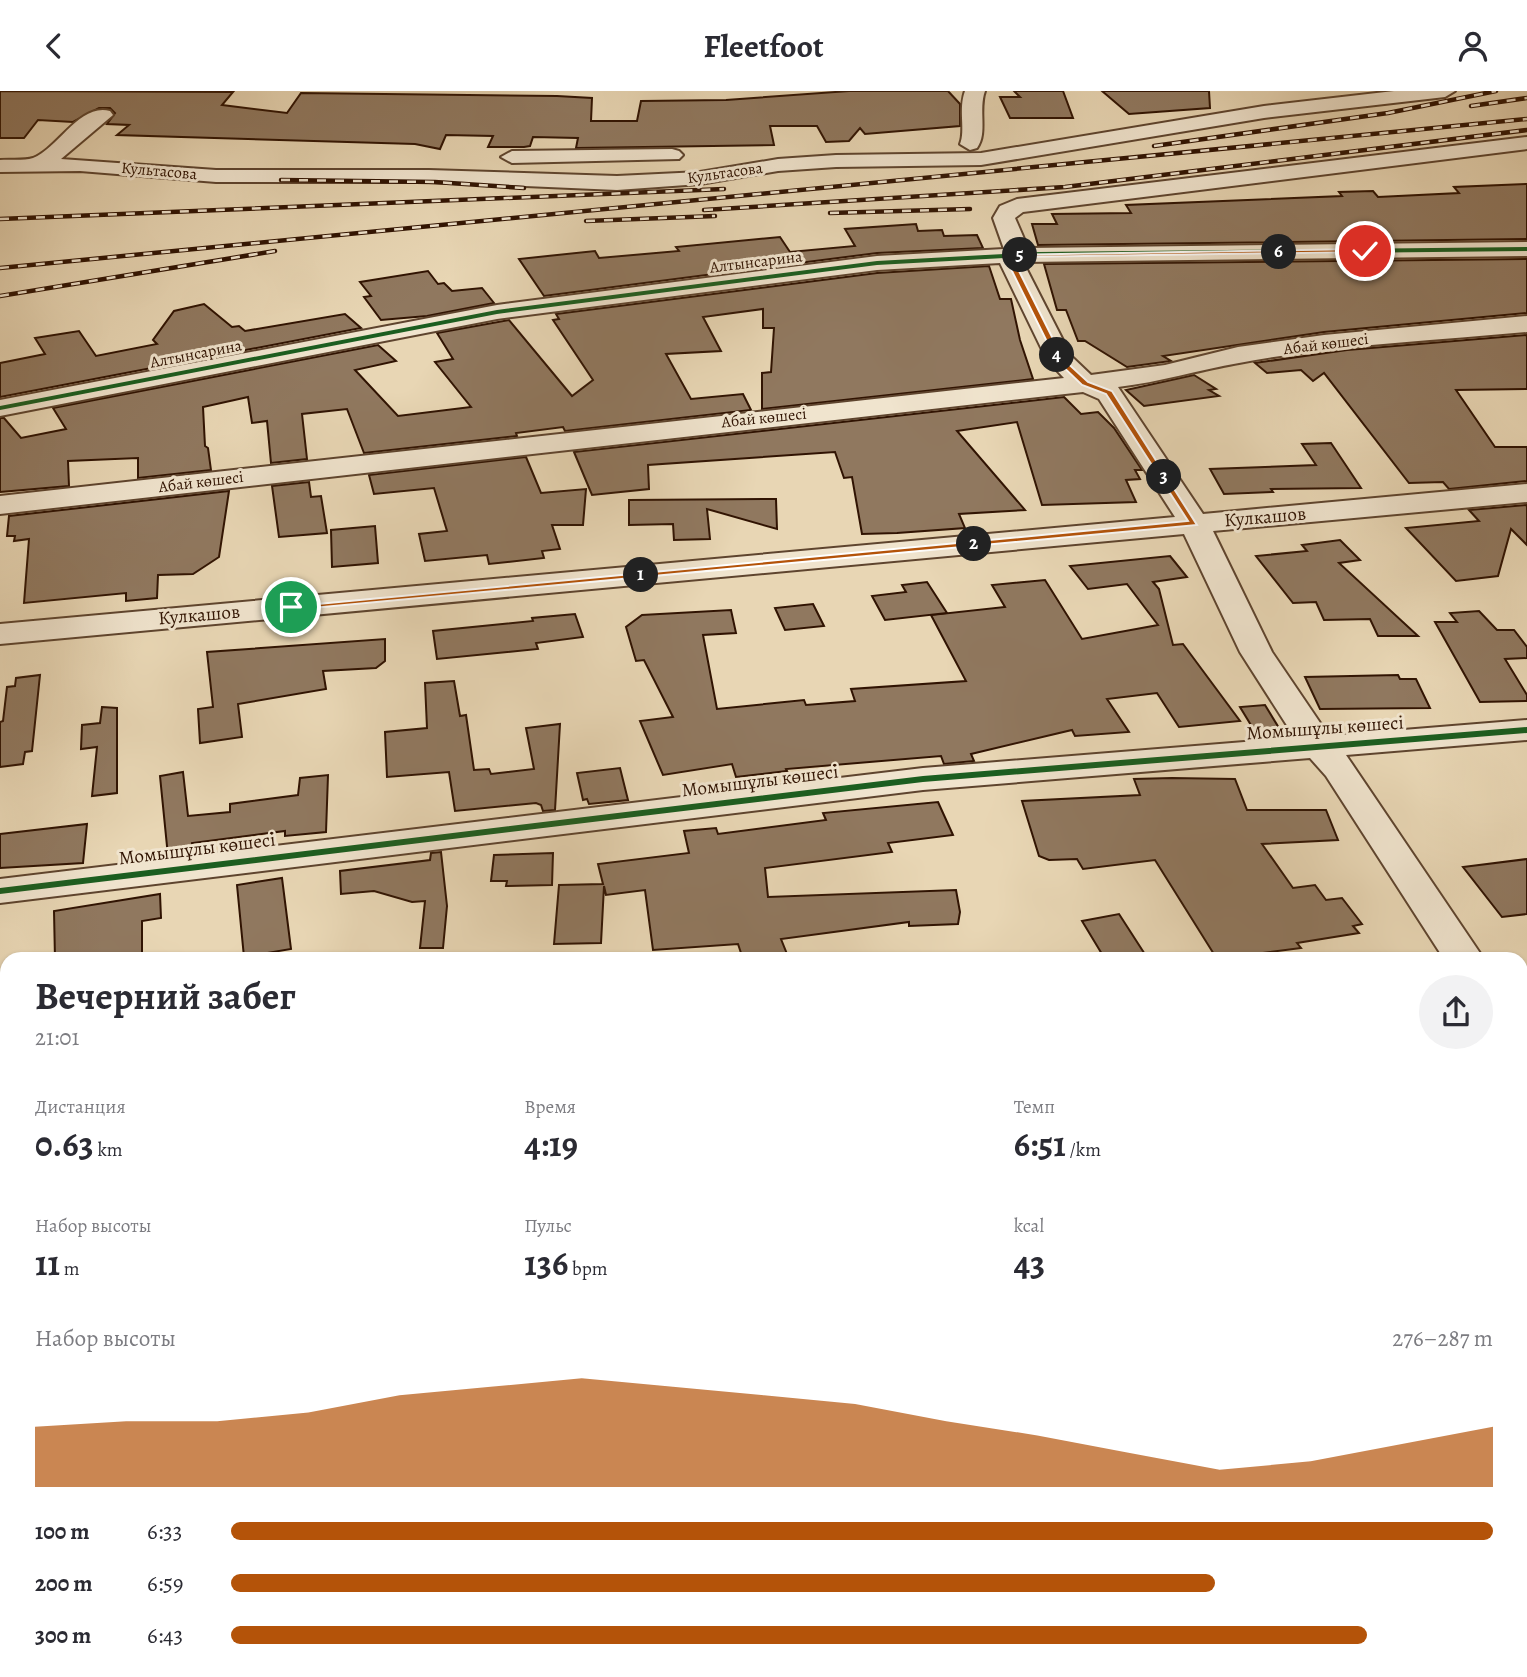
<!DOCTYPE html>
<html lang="ru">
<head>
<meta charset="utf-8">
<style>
  body { margin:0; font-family:Alegreya,serif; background:#f2f2f3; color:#2b2b33; height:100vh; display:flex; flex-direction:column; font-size:26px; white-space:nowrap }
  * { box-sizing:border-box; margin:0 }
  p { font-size:23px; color:#7c7c81 }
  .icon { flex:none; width:38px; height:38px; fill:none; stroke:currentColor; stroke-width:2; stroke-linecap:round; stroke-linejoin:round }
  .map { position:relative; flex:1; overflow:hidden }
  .sheet { position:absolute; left:0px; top:861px; width:1528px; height:726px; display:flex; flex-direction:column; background:#fff; border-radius:21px 21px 0 0; box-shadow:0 2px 5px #0004 }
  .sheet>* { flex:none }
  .pin { position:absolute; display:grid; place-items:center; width:60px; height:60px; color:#fff; margin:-30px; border:4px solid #fff; border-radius:50%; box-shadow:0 2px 7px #0007 }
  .km { position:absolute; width:35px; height:35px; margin:-18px; border-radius:50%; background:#222; color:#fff; font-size:19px; line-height:35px; text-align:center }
  .round { display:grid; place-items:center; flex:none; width:74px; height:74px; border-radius:37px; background:#f2f2f3 }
  .overview { display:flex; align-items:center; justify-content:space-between; height:119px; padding:0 35px }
  h1 { font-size:38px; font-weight:700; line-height:52px }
  .metrics { display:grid; grid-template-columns:repeat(3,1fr); gap:10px; height:119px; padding:7px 35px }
  .metrics div { display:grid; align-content:center }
  .metrics b { font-size:35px; font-weight:700 }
  .metrics small { font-size:19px; font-weight:400 }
  .metrics p { font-size:19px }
  .chart { height:196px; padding:14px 35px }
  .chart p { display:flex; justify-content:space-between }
  .chart svg { width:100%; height:126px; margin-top:7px; fill:#b45309; opacity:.7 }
  ul { padding:0 35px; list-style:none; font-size:23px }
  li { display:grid; grid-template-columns:112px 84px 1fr; align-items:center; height:52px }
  li i { height:18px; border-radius:9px; background:#b45309 }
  header { display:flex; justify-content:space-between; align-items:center; height:91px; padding:0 35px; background:#fff; font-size:32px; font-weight:700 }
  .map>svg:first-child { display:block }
  .building { fill:#90785f; stroke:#301302; stroke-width:2 }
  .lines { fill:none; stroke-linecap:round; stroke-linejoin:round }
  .minor-casing { stroke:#5e442e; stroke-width:4 }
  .minor { fill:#f0e4ce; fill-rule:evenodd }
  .rail-casing { stroke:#301302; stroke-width:4.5 }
  .rail { stroke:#f0e4ce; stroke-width:2.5; stroke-dasharray:9; stroke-linecap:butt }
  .cycleway-casing { stroke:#f0e4ce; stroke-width:5 }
  .cycleway { fill:#1b5e20; fill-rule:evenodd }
  .route { fill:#b45309; stroke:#fff; stroke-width:2 }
  .labels { text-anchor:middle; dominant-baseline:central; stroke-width:6; stroke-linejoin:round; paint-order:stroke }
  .far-street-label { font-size:16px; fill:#301302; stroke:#f0e4ce }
  .street-label { font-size:19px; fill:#301302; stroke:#f0e4ce }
</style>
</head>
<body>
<header><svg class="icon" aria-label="back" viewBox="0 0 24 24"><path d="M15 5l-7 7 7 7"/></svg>Fleetfoot<svg class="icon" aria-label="person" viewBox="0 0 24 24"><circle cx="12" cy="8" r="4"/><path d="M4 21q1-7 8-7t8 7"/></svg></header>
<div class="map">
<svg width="1527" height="1586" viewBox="0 0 1527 1586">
  <rect width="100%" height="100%" fill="#e8d6b4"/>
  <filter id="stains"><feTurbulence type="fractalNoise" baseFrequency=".00286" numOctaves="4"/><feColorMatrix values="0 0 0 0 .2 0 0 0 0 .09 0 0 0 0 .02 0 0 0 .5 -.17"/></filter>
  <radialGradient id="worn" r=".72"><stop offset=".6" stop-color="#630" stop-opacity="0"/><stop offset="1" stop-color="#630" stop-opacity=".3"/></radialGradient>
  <g class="building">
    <path d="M 0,0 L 233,1 L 222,14 L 287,22 L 301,2 L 557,5 L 592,7 L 591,30 L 637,30 L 641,10 L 726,9 L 849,0 L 948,0 L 960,13 L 960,35 L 865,43 L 860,37 L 849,50 L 826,51 L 817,35 L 770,35 L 774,54 L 576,57 L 578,47 L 533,46 L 530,55 L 524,56 L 488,56 L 493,45 L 446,44 L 440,58 L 415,53 L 117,44 L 129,34 L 107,33 L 115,22 L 110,17 L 99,17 L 73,31 L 38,29 L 24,47 L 0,47 Z"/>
    <path d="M 1014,0 L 1063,0 L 1073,27 L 1010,27 L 1000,6 L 1020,6 Z"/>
    <path d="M 1102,0 L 1209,0 L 1210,17 L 1129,23 Z"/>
    <path d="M 1527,93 L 1527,148 L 1038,154 L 1032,133 L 1057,133 L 1052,123 L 1131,122 L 1126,114 L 1342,105 L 1339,101 L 1373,100 L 1378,106 L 1459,102 L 1454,96 Z"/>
    <path d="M 916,133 L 918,140 L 942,139 L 944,145 L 977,144 L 983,157 L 877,162 L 544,205 L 519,168 L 595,160 L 599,167 L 679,160 L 676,156 L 780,146 L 790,161 L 855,155 L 845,138 Z"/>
    <path d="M 1527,168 L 1527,222 L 1324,241 L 1163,265 L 1171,270 L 1127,276 L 1085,250 L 1078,250 L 1066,219 L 1057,219 L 1044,173 Z"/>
    <path d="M 989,175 L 1000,208 L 1011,208 L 1020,249 L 1033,288 L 762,318 L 762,282 L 771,281 L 774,237 L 763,237 L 763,218 L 703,226 L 721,260 L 666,263 L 691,308 L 743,303 L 751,319 L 565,340 L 563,336 L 516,342 L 517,345 L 364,362 L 347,318 L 302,323 L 307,368 L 271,372 L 267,330 L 252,332 L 248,306 L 203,316 L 205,355 L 208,357 L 211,379 L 138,387 L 138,367 L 68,370 L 69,395 L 0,401 L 0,327 L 4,327 L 21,347 L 66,338 L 53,317 L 378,254 L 396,270 L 355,279 L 398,325 L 471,316 L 435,271 L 453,268 L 437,242 L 509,229 L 572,305 L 593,289 L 553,229 L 559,228 L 556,223 L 877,182 Z"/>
    <path d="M 428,180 L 438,193 L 444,192 L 452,200 L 482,197 L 494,212 L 427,225 L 381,229 L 364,206 L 371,205 L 360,191 Z"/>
    <path d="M 204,213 L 232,236 L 239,235 L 245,240 L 345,223 L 361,237 L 0,306 L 0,272 L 45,263 L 35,247 L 79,240 L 96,265 L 157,253 L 153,249 L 174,220 Z"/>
    <path d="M 1527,244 L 1527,298 L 1456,299 L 1495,356 L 1527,356 L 1527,390 L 1449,398 L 1443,391 L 1409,392 L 1324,282 L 1313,290 L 1301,279 L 1267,282 L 1255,272 L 1347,259 Z"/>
    <path d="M 1194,284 L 1216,298 L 1209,299 L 1219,305 L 1144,315 L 1126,299 Z"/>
    <path d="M 1064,306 L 1081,323 L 1098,321 L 1114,337 L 1142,379 L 1135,379 L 1140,388 L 1126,389 L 1136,411 L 1042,414 L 1017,331 L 957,340 L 1025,419 L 959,423 L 965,437 L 897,442 L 862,443 L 852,386 L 844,387 L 835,361 L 648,374 L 649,398 L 592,404 L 574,361 Z"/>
    <path d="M 1331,352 L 1361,397 L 1271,398 L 1273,401 L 1224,403 L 1210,378 L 1316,374 L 1302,353 Z"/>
    <path d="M 526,366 L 541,402 L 586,398 L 583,434 L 552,434 L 560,458 L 542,460 L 544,467 L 489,473 L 487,464 L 425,470 L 419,443 L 447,440 L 434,397 L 374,403 L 369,384 Z"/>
    <path d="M 309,391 L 311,406 L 321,405 L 327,442 L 279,446 L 272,395 Z"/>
    <path d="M 229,400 L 219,466 L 193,483 L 158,484 L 157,507 L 126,510 L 126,502 L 24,512 L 29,448 L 14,450 L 15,445 L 7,445 L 9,425 Z"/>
    <path d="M 776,408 L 777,438 L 707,418 L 710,448 L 674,449 L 673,433 L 629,434 L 629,409 Z"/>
    <path d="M 1527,414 L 1527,454 L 1511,438 L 1498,485 L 1456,490 L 1406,437 L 1479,430 L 1469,419 Z"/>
    <path d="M 375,435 L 378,472 L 332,476 L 331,439 Z"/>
    <path d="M 1340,449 L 1360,469 L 1339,472 L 1418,545 L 1378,545 L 1370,528 L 1324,529 L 1316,511 L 1293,512 L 1256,465 L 1307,460 L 1302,454 Z"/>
    <path d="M 1170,465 L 1187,486 L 1153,491 L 1159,498 L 1173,554 L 1183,553 L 1240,630 L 1179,636 L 1157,602 L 1107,608 L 1129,641 L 1075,645 L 1072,639 L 971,663 L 974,670 L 944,673 L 941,665 L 786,678 L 787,680 L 736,686 L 732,673 L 663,684 L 640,630 L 673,626 L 644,569 L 636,570 L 626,536 L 642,524 L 731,519 L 736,542 L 703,544 L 717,618 L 804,609 L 806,614 L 855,610 L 851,598 L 966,590 L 931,524 L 1005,516 L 992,494 L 1045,489 L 1082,548 L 1158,534 L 1127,493 L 1088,498 L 1070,475 Z"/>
    <path d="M 927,491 L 947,522 L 885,529 L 872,505 L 906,501 L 902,494 Z"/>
    <path d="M 813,513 L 824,535 L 785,539 L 775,517 Z"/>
    <path d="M 1479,520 L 1497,539 L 1514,539 L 1527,556 L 1527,567 L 1505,568 L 1527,604 L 1527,610 L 1480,611 L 1435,531 L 1457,531 L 1450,522 Z"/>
    <path d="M 575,523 L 583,546 L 536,552 L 538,558 L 437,568 L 433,540 L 533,530 L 532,527 Z"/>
    <path d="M 385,548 L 385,570 L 376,577 L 323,580 L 326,598 L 238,613 L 242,646 L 200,652 L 198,618 L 213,616 L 207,561 Z"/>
    <path d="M 40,584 L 32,660 L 25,661 L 23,673 L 0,676 L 0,631 L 3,630 L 7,596 L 15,595 L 16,587 Z"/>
    <path d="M 1398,584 L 1400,588 L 1416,588 L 1430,617 L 1320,618 L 1305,586 Z"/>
    <path d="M 454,590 L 460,625 L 466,624 L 474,679 L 489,678 L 491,683 L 534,678 L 526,637 L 560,633 L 555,719 L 543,720 L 541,714 L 536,712 L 455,720 L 449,681 L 387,686 L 385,641 L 427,637 L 425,592 Z"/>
    <path d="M 1265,614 L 1282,642 L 1257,644 L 1240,616 Z"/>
    <path d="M 102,616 L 117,617 L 117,702 L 92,705 L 97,656 L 81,658 L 82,634 L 100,632 Z"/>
    <path d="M 620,677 L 628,709 L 589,713 L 587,708 L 583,709 L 577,682 Z"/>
    <path d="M 183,681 L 188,725 L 230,721 L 230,713 L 298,704 L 300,687 L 328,684 L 326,741 L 285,745 L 285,740 L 192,752 L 193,761 L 168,765 L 160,685 Z"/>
    <path d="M 1172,687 L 1235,688 L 1247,719 L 1326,719 L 1338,749 L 1262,753 L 1293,797 L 1315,794 L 1326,809 L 1342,807 L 1362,833 L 1353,835 L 1359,842 L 1297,852 L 1301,857 L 1217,868 L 1155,769 L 1083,778 L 1077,768 L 1049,769 L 1039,765 L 1022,710 L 1140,704 L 1134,688 Z"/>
    <path d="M 938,711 L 953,744 L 888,752 L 892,761 L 765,777 L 768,806 L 956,799 L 960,821 L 958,833 L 909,835 L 909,831 L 781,848 L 789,868 L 743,868 L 738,853 L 653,859 L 645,799 L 606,804 L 604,795 L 601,852 L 554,853 L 559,794 L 603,793 L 598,773 L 689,762 L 684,740 L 716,737 L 718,743 L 826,729 L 823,722 Z"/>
    <path d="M 87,733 L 83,772 L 0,777 L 0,743 Z"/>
    <path d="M 441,761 L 447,815 L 443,857 L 420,857 L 425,810 L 412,811 L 374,800 L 341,803 L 340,780 L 430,769 L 431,762 Z"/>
    <path d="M 553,762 L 552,794 L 506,795 L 507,790 L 491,790 L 494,764 Z"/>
    <path d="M 1527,768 L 1527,823 L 1502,826 L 1463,776 Z"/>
    <path d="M 282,787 L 291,858 L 244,866 L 237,794 Z"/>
    <path d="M 160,803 L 161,827 L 142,830 L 142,868 L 55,868 L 54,820 Z"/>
    <path d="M 1119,823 L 1148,868 L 1105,868 L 1082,830 Z"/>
  </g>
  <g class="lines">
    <g class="minor-casing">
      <g id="minor">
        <path d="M 965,0 L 985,0 C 978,19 988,42 977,57 L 970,59 L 960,53 C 966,40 958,18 965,0 Z"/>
        <path d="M 1394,0 L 1455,0 L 1445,6 L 1264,27 L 981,74 L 836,76 L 778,80 L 700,93 L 617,99 L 429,91 L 216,91 L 80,80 L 0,81 L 0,69 C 10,68 23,70 33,67 C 59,57 79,12 110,20 L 113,24 L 61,68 L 216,79 L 429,79 L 617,85 L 700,81 L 778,68 L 836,64 L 981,62 L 1264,15 Z"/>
        <path d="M 1527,46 L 1527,58 L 1023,121 L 1015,127 L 1028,157 L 1527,151 L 1527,165 L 1023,171 L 1071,265 L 1091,284 L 1165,274 L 1238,256 L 1324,244 L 1527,225 L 1527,241 C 1431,250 1334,254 1239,272 C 1199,279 1160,291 1118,296 L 1203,423 L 1527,393 L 1527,411 L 1213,440 L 1272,561 L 1329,645 L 1527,629 L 1527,649 L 1346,664 L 1484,868 L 1444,868 L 1326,685 L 1310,667 L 923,699 L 0,812 L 0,788 L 923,677 L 1295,647 L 1240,561 L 1184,443 L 0,553 L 0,533 L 1175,426 L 1099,308 L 1083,301 L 0,423 L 0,405 L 1064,287 L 1047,269 L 1000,172 L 877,179 L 497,228 L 0,325 L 0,309 L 497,214 L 877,165 L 1004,158 L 993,127 L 1000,115 L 1017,108 Z"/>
        <path d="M 672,58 L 679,60 L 683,64 L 679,68 L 512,72 L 501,66 L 512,60 Z"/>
        <path d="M 1527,914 L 1527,942 L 1521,943 L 1521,915 Z"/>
        <path d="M 7,965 L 7,993 L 0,994 L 0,966 Z"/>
        <path d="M 1521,999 L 1527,1001 L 1527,1036 L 1521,1034 Z"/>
        <path d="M 7,1109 L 7,1143 L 0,1144 L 0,1110 Z"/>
        <path d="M 7,1212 L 7,1250 L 0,1251 L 0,1213 Z"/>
        <path d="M 7,1370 L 7,1414 L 0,1415 L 0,1371 Z"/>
        <path d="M 233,1580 L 309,1580 L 306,1586 L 230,1586 Z"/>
        <path d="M 530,1580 L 622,1580 L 625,1586 L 527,1586 Z"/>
        <path d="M 1015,1580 L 1182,1580 L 1185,1586 L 1015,1586 Z"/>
      </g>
    </g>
    <use href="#minor" class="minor"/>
    <g class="rail-casing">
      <g id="rail">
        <path d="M 1471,15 L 1527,7"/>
        <path d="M 1154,55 L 1388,22 L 1496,0"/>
        <path d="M 281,89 L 435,91 L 524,97"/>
        <path d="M 704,119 L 1065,96 L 1527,39"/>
        <path d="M 830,122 L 970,118"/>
        <path d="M 0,128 L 724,98"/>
        <path d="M 586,130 L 715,125"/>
        <path d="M 0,177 L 1527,28"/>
        <path d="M 0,205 L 275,160"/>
      </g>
    </g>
    <use href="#rail" class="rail"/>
    <g class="cycleway-casing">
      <g id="cycleway">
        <path d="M 1527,156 L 1527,160 L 1039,165 L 877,174 L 497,223 L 0,319 L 0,315 L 497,219 L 877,170 L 1039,161 Z"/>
        <path d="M 1527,636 L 1527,642 L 923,691 L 0,803 L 0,797 L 923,685 Z"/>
      </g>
    </g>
    <use href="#cycleway" class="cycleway"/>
  </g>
  <path class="route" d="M 1365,158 L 1368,161 L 1012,166 L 1063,268 L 1088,291 L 1112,300 L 1197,434 L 291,519 L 286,516 L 1188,430 L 1106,303 L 1082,294 L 1056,269 L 1004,164 Z"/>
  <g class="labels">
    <g class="far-street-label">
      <text transform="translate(159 80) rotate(5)">Культасова</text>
      <text transform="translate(725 82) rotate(-8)">Культасова</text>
      <text transform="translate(756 171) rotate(-7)">Алтынсарина</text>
      <text transform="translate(1326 253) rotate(-7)">Абай көшесі</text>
      <text transform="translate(196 263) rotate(-11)">Алтынсарина</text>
      <text transform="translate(764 327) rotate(-6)">Абай көшесі</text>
      <text transform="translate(201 391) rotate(-7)">Абай көшесі</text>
    </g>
    <g class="street-label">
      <text transform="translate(1265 426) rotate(-5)">Кулкашов</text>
      <text transform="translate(199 524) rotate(-5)">Кулкашов</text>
      <text transform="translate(1325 637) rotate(-4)">Момышұлы көшесі</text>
      <text transform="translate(760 690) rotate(-7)">Момышұлы көшесі</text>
      <text transform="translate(197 758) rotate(-7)">Момышұлы көшесі</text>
    </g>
  </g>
  <rect width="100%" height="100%" filter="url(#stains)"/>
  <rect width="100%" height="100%" fill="url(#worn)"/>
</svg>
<div class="pin" style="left:291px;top:516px;background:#1e9e55"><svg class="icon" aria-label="arrive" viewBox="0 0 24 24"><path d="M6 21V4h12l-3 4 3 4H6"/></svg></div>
<div class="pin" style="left:1365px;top:160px;background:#d93025"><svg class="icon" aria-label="check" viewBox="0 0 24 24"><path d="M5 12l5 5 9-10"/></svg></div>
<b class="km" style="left:641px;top:484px">1</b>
<b class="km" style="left:974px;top:453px">2</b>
<b class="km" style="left:1164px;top:386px">3</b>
<b class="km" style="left:1057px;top:264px">4</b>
<b class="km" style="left:1020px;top:164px">5</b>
<b class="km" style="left:1279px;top:161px">6</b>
<section class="sheet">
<div class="overview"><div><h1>Вечерний забег</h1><p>21:01</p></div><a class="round"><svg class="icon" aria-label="share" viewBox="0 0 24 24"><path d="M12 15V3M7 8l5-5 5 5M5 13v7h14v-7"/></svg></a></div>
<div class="metrics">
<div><p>Дистанция</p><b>0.63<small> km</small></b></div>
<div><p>Время</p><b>4:19</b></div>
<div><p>Темп</p><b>6:51<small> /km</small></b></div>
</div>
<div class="metrics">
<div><p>Набор высоты</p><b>11<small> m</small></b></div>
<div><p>Пульс</p><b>136<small> bpm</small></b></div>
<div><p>kcal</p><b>43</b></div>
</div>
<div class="chart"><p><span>Набор высоты</span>276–287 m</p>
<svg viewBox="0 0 160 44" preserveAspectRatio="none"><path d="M0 44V23L10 21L20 21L30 18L40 12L50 9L60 6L70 9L80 12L90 15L100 21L110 26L120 32L130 38L140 35L150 29L160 23V44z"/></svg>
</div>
<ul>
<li><b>100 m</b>6:33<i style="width:100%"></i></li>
<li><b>200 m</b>6:59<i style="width:78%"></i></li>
<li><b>300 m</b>6:43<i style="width:90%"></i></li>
</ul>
</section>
</div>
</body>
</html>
